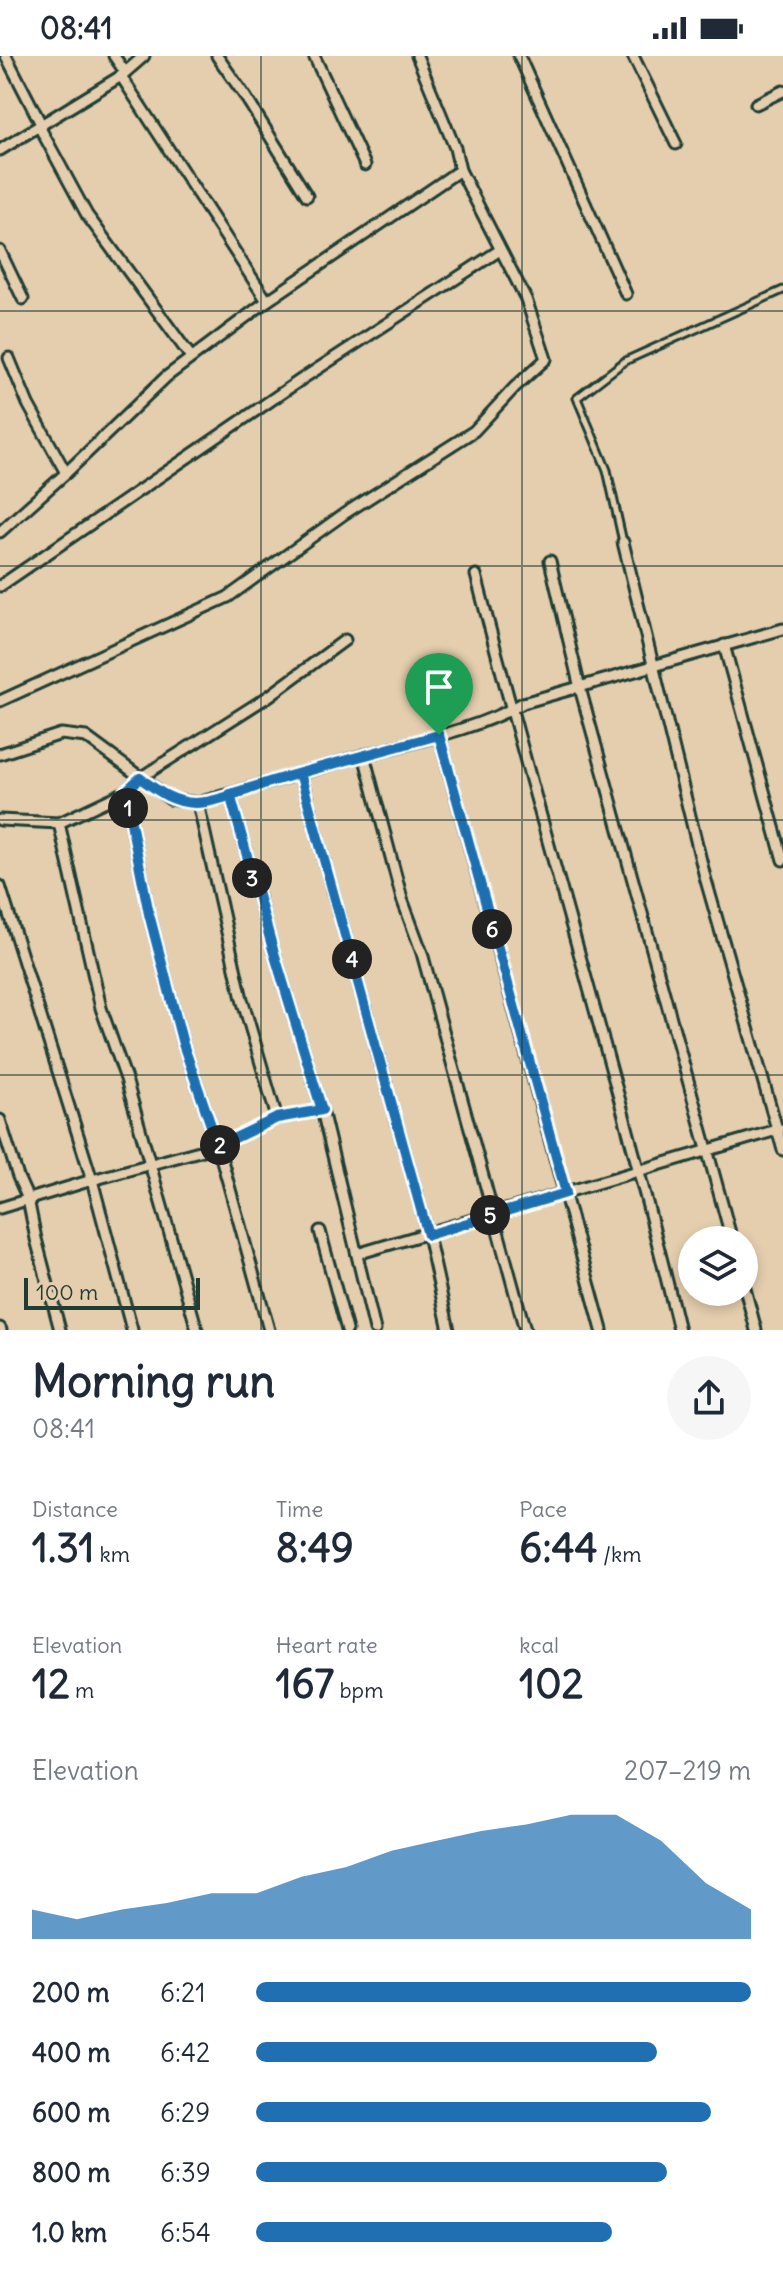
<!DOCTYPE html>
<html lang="en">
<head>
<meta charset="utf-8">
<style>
  body { margin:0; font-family:Delius,sans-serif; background:#f6f6f7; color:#1f2937; height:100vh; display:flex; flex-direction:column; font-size:30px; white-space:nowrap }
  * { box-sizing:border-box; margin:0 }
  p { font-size:26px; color:#747a83 }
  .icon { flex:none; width:44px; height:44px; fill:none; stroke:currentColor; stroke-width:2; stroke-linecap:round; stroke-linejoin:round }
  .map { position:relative; height:1274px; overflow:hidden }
  .sheet { display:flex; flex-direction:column; background:#fff; flex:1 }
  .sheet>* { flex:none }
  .tools { position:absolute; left:678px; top:1170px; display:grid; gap:16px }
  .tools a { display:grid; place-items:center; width:80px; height:80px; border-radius:50%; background:#fff; box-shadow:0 4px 12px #0003; font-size:40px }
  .scale { position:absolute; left:24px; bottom:20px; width:176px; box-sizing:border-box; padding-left:8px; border:4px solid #1f3d34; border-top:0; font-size:22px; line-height:28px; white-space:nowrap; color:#1f3d34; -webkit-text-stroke:6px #e5ceae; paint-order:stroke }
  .pin { position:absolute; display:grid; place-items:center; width:68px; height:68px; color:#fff; margin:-82px -34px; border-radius:50% 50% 50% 0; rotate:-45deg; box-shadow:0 0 8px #0007 }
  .pin .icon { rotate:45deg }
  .km { position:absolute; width:40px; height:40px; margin:-20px; border-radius:50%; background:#222; color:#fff; font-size:22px; line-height:40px; text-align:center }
  .round { display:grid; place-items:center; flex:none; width:84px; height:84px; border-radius:42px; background:#f6f6f7 }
  .headline { display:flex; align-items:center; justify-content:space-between; height:136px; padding:0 32px }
  h1 { font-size:44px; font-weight:700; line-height:60px }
  .metrics { display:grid; grid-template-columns:repeat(3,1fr); gap:12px; height:136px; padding:8px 32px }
  .metrics div { display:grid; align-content:center }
  .metrics b { font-size:40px; font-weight:700 }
  .metrics small { font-size:22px; font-weight:400 }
  .metrics p { font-size:22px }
  .chart { height:224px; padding:16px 32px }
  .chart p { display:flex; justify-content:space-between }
  .chart svg { width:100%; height:144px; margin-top:8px; fill:#1f6fb2; opacity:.7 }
  ul { padding:0 32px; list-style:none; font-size:26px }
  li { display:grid; grid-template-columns:128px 96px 1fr; align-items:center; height:60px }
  li i { height:20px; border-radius:10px; background:#1f6fb2 }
  .status { display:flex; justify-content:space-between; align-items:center; height:56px; padding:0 40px; background:#fff; direction:ltr }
  .status svg { height:22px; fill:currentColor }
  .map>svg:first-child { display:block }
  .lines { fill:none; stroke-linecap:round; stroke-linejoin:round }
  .lane-casing { stroke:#1f3d34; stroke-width:11 }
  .street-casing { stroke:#1f3d34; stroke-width:15 }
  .lane { stroke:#e5ceae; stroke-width:5 }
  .street { stroke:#e5ceae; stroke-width:9 }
  .route-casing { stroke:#fff; stroke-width:16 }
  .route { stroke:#1f6fb2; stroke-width:10 }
  .grid { fill:none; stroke:#1f3d34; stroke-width:2; stroke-opacity:0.55 }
</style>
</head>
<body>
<div class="status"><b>08:41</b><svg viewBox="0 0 49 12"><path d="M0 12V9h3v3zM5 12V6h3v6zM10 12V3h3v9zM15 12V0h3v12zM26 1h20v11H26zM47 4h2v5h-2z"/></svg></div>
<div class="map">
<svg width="783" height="1274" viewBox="0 0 783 1274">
  <rect width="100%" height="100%" fill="#e5ceae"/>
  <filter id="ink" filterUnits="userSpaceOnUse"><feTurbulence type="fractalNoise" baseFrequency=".0125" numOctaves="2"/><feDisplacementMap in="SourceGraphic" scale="16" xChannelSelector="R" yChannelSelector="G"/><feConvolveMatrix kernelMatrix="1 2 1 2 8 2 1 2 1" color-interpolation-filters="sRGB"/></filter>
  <g filter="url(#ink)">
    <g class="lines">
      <g class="lane-casing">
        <g id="lane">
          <path d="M 623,486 L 607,414 L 577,342 L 625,305 L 783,234"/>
          <path d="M 219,1089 L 277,1062 L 322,1054"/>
        </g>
      </g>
      <g class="street-casing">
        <g id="street">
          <path d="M 6,0 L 42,70"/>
          <path d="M 114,0 L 125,16"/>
          <path d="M 217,0 L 245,40 L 307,140"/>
          <path d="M 314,0 L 365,109"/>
          <path d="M 519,0 L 626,238"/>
          <path d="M 633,0 L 676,88"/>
          <path d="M 121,20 L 267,245"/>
          <path d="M 756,48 L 783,35"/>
          <path d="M 40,72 L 87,159 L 191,301"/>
          <path d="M 0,94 L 121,20 L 144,0"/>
          <path d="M 0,195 L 23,243"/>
          <path d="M 9,302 L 28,348 L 66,417"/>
          <path d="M 0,476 L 66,417 L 166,321 L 267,245 L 460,114"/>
          <path d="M 623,486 L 705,821 L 783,1094"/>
          <path d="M 550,505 L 580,632 L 732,1184"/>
          <path d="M 476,519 C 541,772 618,1021 679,1274"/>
          <path d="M 0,530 L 302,323 L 500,194"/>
          <path d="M 724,589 L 783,804"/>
          <path d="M 0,645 L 228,541 L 344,458 L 474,375 L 515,331 L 546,303 L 526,243 L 460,114 L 455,92 L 417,0"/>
          <path d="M 439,679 L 602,1274"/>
          <path d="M 0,698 L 61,678 L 86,681 L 170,743 L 198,747 L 364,699"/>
          <path d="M 300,717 L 428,1179 L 449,1274"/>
          <path d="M 125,736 L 149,858 L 183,988 L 218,1090 L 269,1274"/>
          <path d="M 230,738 L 272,890 L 322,1054 L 375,1274"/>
          <path d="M 198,747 L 242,943 L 277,1062"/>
          <path d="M 0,764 L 59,767 L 125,736 L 140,722 L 269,640 L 345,584"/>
          <path d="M 59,767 L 101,952 L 126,1023 L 197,1274"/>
          <path d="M 0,830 L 92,1124 L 132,1274"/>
          <path d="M 0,1064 L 18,1121 L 28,1143 L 36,1183 L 60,1274"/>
          <path d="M 0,1152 L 92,1124 L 218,1090"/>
          <path d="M 320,1175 L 347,1274"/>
          <path d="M 357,1198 L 780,1073"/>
          <path d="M 744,1229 L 756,1274"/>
          <path d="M 0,1272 L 1,1274"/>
          <path d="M 525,1274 L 422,897 L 402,843 L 364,699 C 417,685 476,674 523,647 L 783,573"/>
        </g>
      </g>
      <use href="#lane" class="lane"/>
      <use href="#street" class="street"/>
    </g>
  </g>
  <g class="lines" filter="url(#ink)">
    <g class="route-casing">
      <path id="route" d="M 439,679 C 384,694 328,709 272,725 C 251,732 216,747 195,747 C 172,746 158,735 140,722 L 125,736 L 149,858 L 183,988 L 218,1090 L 277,1062 L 322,1054 L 272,890 L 230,738 L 300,717 L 428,1179 L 566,1137 L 439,679"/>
    </g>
    <use href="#route" class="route"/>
  </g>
  <path class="grid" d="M 261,0 L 261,1274M 522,0 L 522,1274M 0,255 L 783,255M 0,510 L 783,510M 0,764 L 783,764M 0,1019 L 783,1019"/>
</svg>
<div class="tools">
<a><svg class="icon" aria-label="layers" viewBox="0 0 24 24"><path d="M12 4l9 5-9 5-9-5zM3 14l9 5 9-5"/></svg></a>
</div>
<div class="scale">100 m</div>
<div class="pin" style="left:439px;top:679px;background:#1e9e55"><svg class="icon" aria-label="arrive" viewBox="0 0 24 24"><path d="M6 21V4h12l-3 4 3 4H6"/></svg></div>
<b class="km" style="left:128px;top:752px">1</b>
<b class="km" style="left:220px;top:1089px">2</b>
<b class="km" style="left:252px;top:822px">3</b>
<b class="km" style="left:352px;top:903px">4</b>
<b class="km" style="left:490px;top:1159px">5</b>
<b class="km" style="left:492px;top:873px">6</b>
</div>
<section class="sheet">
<div class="headline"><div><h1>Morning run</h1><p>08:41</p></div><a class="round"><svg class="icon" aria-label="share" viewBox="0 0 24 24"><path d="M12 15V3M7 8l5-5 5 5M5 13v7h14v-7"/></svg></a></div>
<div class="metrics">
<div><p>Distance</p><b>1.31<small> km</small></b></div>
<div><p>Time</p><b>8:49</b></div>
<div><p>Pace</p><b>6:44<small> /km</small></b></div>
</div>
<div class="metrics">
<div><p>Elevation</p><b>12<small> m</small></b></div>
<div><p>Heart rate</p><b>167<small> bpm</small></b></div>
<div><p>kcal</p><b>102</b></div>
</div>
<div class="chart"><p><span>Elevation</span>207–219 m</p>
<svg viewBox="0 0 160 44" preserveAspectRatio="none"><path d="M0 44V35L10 38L20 35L30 33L40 30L50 30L60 25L70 22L80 17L90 14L100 11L110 9L120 6L130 6L140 14L150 27L160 35V44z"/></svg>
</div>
<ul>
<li><b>200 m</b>6:21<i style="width:100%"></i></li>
<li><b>400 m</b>6:42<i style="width:81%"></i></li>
<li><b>600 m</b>6:29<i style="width:92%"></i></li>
<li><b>800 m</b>6:39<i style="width:83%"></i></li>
<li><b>1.0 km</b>6:54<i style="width:72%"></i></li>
</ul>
</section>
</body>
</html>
